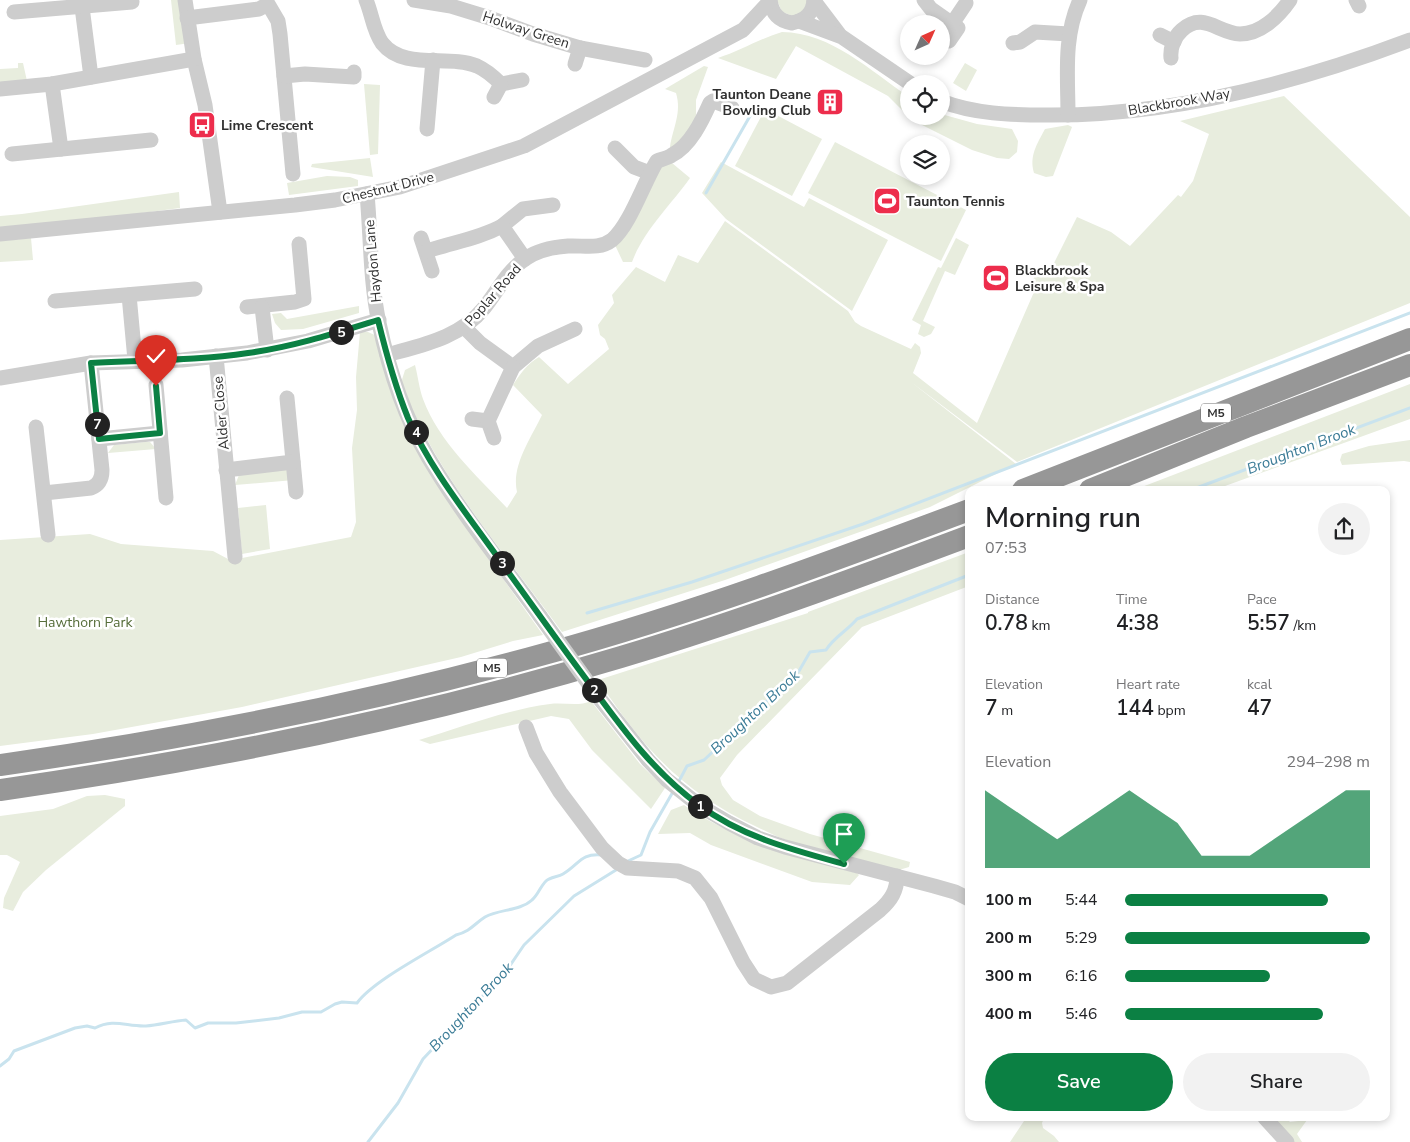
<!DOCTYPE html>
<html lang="en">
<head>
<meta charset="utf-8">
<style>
  body { margin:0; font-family:"Nunito Sans",sans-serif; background:#f2f2f2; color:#202124; height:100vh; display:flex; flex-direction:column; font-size:19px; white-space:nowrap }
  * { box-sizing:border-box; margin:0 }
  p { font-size:16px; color:#757577 }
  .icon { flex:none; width:28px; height:28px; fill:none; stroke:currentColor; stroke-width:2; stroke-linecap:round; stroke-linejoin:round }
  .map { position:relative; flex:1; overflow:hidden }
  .panel { position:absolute; left:965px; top:486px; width:425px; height:635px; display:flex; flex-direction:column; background:#fff; border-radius:10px; box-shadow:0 2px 8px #0003 }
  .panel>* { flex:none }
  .needle { width:32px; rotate:45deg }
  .fabs { position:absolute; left:900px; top:15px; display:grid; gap:10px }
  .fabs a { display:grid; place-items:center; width:50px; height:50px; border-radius:50%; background:#fff; box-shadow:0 2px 8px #0003; font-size:25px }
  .pin { position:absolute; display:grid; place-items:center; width:42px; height:42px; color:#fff; margin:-51px -21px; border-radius:50% 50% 50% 0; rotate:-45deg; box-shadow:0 0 5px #0007 }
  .pin .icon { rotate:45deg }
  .km { position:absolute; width:25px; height:25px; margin:-12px; border-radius:50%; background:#222; color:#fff; font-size:14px; line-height:25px; text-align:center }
  .round { display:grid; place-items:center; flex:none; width:52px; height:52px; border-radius:26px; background:#f2f2f2 }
  .summary { display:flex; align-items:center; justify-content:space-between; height:85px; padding:0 20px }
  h1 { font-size:28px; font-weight:600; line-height:38px }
  .figures { display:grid; grid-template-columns:repeat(3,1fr); gap:8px; height:85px; padding:5px 20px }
  .figures div { display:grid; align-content:center }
  .figures b { font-size:21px; font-weight:600 }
  .figures small { font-size:14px; font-weight:400 }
  .figures p { font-size:14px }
  .chart { height:140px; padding:10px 20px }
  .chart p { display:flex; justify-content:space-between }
  .chart svg { width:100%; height:90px; margin-top:5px; fill:#0b8043; opacity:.7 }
  .action { display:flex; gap:10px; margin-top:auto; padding:10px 20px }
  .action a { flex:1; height:58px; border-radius:30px; background:#0b8043; color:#fff; font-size:20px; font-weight:600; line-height:58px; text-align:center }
  .action a+a { background:#f2f2f2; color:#202124 }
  ul { padding:0 20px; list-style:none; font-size:16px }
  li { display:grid; grid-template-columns:80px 60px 1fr; align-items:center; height:38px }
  li i { height:12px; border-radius:6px; background:#0b8043 }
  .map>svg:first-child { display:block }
  .green { fill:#e8edde }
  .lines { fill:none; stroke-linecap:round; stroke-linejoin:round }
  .stream { stroke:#c9e3ee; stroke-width:3 }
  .minor { stroke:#cdcdcd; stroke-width:15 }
  .highway { stroke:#979797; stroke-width:22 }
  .minor-bridge { stroke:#cdcdcd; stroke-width:15 }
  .route-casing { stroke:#fff; stroke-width:10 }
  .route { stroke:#0b8043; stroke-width:6 }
  .labels { text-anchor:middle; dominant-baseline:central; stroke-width:5; stroke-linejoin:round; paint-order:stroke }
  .shield { fill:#fff; stroke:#6e6e6e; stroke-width:1 }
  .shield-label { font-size:12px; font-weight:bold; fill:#303030 }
  .street-label { font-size:14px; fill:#303030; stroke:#fff }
  .poi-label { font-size:14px; font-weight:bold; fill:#303030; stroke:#fff; text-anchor:start }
  .park-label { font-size:14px; fill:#576e3b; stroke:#fff }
  .water-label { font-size:15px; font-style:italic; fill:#3a7b96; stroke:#fff }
</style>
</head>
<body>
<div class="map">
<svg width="1410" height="1142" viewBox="0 0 1410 1142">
  <rect width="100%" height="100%" fill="#fff"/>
  <g class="green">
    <path d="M 171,0 L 186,0 L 190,43 L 176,45 Z"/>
    <path d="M 777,0 L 808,0 L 804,11 L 793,16 L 782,12 Z"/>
    <path d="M 782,32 C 832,33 869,70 909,97 L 909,116 L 941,116 L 941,114 L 977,124 L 1012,129 L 1018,141 L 1017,152 L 1009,159 L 997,158 L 972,150 L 912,120 L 888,96 L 796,46 L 776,79 L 718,58 C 740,51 759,39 782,32 Z"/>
    <path d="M 18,63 L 23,63 L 27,81 L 0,83 L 0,69 L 18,68 Z"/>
    <path d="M 965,63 L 977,70 L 966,91 L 953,83 Z"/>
    <path d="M 704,66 L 708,67 L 696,100 L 696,115 L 693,128 L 673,150 L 670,147 C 673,127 682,113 676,93 L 665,89 Z"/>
    <path d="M 364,84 L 380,85 L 378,154 L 370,155 Z"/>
    <path d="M 1284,96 L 1410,217 L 1410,303 L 1017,462 L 911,382 L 1016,464 L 930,507 L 725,580 L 562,632 C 515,567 462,505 424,434 C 416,419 404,399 402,381 C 402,378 404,374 405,370 L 415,365 C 418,376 419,388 423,399 C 439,442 476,475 507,508 L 517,492 C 511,466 531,438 542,415 L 513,385 C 520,374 527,364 539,357 L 568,384 L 609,349 L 605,339 L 600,335 L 598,325 L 614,303 L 612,295 L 636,267 L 665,282 L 678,255 L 698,263 L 725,221 L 848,311 L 855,322 L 861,326 L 911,349 L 915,343 L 920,347 L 921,353 L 913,373 L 977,423 L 1034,292 L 1028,288 L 1040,267 L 1050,271 L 1077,217 L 1111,232 L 1130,246 L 1178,195 L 1181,197 L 1193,181 L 1209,134 L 1180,121 Z"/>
    <path d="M 765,109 L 822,139 L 792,196 L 735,166 Z"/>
    <path d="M 1068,125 L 1072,127 L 1053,176 L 1046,177 L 1034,173 C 1029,156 1037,144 1045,129 Z"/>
    <path d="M 835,142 L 966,210 L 941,261 L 808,193 Z"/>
    <path d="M 370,158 L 373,177 L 311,167 L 312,164 Z"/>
    <path d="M 721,162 L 804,207 L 809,198 L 888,240 L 852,311 L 726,219 L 702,193 Z"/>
    <path d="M 672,163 L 690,178 C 670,206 644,230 632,262 L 623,262 L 615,245 L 659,166 Z"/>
    <path d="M 327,176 L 350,177 L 358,180 L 358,186 L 289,195 L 287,183 Z"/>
    <path d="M 179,192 L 180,208 L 104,218 L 0,227 L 0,216 L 22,214 Z"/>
    <path d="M 31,238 L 33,260 L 0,262 L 0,241 Z"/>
    <path d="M 956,238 L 969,245 L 955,275 L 945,271 L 923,321 L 935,327 L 931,334 L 924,337 L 918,334 L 921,325 L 912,320 L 938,267 L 941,268 Z"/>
    <path d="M 359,306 L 359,313 L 303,329 L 281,330 L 275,323 L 272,314 L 281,313 L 287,319 Z"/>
    <path d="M 360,332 L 368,332 L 377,336 L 381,353 L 487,556 L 543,635 L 513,641 L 461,657 L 242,707 L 93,734 L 0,746 L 0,540 L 90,534 L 121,544 L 213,551 L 228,559 L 237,559 L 351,537 L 356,522 L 352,448 L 357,410 L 356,377 Z"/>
    <path d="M 1410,384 L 1410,419 L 1214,490 L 1134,490 Z"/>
    <path d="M 1410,440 L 1410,462 L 1404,461 L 1342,465 L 1340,460 L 1342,454 L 1369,446 Z"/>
    <path d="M 145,442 L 150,442 L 156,449 L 108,453 L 114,445 Z"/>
    <path d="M 292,464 L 294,480 L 235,485 L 239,475 Z"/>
    <path d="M 266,505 L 270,549 L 242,554 L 238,508 Z"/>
    <path d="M 969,552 L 969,586 L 862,627 L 737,755 L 720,778 L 722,785 L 733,800 L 760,816 L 810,834 L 910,862 L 909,867 L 899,870 C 863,860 824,854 789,841 C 778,838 768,832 757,827 C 682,792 643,748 598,680 L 808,613 L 808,612 Z"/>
    <path d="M 591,701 L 640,764 L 665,788 L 651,809 L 592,750 L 569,719 L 551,716 L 430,744 L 419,740 C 462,727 505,710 550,704 C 564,702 578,707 591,701 Z"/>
    <path d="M 105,795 L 125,799 L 125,806 L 46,870 L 23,892 L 13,911 L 3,908 L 4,898 L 20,862 L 7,855 L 0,855 L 0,816 L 53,809 L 87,796 Z"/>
    <path d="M 684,805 C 728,837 803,860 857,873 L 859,875 L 850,885 L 812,882 L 711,845 L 690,833 L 658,834 L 671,810 Z"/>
    <path d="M 1026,1118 L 1044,1118 L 1042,1123 L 1043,1128 L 1054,1136 L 1059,1142 L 1010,1142 Z"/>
    <path d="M 1269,1118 L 1286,1118 L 1290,1122 L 1307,1120 L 1297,1134 L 1302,1142 L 1293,1142 Z"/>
  </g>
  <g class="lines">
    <g class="stream">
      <path d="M 706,193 L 750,116"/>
      <path d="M 1191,490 L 1410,408"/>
      <path d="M 587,613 L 692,582 L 863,524 L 1410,313"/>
      <path d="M 678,783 L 687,766 L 704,760 L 799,671 L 810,652 L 826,650 C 834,637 847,631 857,619 L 969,575"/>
      <path d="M 628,861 L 641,855 L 650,832 L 674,790"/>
      <path d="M 0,1066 L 9,1059 L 14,1051 L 75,1028 L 87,1026 L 95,1028 C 114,1018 127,1027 146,1026 C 159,1025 173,1021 186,1020 L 195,1028 L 208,1023 L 236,1023 L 279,1018 L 302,1012 L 321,1012 L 335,1004 L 342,1002 L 357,1003 C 374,980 430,952 456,935 C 471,931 474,924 485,917 C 499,909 520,911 532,900 C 538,895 540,887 546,881 C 550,877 558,877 563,874 C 580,864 580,853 602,855"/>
      <path d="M 368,1142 L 398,1103 L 423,1059 L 507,970 L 524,945 L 574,896 L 616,870"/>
    </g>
    <g class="minor">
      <path d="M 185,0 L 194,59 L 205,105 L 220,212"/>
      <path d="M 366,0 C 372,14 373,30 382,43 C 404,71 448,54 477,66 C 486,70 494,77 501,84 L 522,80"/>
      <path d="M 414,0 L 451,6 L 490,18 L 533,34 L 580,48 L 645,60"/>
      <path d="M 770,0 C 772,14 779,21 792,23 C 805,20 813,14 814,0"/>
      <path d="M 924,0 L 931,9 L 958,28 L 949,41"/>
      <path d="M 1356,0 L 1359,6"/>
      <path d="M 814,1 L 839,34"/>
      <path d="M 82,7 L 91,77"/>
      <path d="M 14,12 L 132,2"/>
      <path d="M 187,18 L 259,9 L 268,4 L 278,21 L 280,34 L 293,174"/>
      <path d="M 799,21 L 842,37 L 911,84"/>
      <path d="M 952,24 L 966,3"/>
      <path d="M 1160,35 L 1174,42"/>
      <path d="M 1013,43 L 1020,42 L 1035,32 L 1069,34"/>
      <path d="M 1171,58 C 1170,48 1174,37 1182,30 C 1203,11 1218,33 1240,34 C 1261,34 1279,16 1290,0"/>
      <path d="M 575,64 L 580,48"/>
      <path d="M 284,76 L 305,74 L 354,77 L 354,72"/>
      <path d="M 52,84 L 61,149"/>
      <path d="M 0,89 L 52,84 L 194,59"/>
      <path d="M 494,97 L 501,84"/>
      <path d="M 941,101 C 974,114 1011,115 1046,115 C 1170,116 1294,84 1410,40"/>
      <path d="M 1068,115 C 1068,76 1063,37 1080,0"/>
      <path d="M 427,129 L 433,60"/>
      <path d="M 615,148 L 634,167 L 650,173"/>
      <path d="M 12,154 L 151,140"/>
      <path d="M 367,194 C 371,237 370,281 379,323 C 389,370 404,416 428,457 C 461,513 502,564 540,616"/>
      <path d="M 502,226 L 523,209 L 553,205"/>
      <path d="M 0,234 L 295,205 L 335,200 L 400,187 L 524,146 L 743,30 L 770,1"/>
      <path d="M 421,238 L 432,271"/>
      <path d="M 427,251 C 453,242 478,239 502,226 L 525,259"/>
      <path d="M 129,295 L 135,360"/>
      <path d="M 55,301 L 195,289"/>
      <path d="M 247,307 L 295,302 L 304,299 L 299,244"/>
      <path d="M 262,307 L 267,350"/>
      <path d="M 465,328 L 480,343 L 513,367 L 538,346 L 575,329"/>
      <path d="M 387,355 C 422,345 460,338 484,308 C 497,292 507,271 525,259 C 536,251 554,247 568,246 C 583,245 599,250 612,240 C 630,225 644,182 657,161 C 662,159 668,158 672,155 C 690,146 702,121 710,103 L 713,101 L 732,108"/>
      <path d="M 216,356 L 235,557"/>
      <path d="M 0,378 L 91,363 L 182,360 L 247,353 L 308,341 L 379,320"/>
      <path d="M 156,385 L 166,498"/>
      <path d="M 287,398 L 296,492"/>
      <path d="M 472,419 L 488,421 L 494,438"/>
      <path d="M 488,421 L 513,367"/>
      <path d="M 36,427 L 48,535"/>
      <path d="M 99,439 L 160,433"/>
      <path d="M 226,470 L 293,462"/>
      <path d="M 44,493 L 91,488 C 99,485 102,478 102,470 L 91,363"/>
      <path d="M 599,698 L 648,760 L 667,780 L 700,806 L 729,823 L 758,838 L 785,847 L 934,886 L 955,892 L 969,899"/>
      <path d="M 526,727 L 536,753 L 560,792 L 602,848 L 618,863 L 627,868 L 678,871 L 695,878 L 711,898 L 743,962 L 754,979 L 771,987 L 787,983 L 880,910 C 891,900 897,891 897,876"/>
      <path d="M 1265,1118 L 1287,1142"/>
    </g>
    <g class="highway">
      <path d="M 1023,490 L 1410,339"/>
      <path d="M 1090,490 L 1246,427 L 1410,365"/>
      <path d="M 0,765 C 185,739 368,703 548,653 C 691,614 830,562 969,510"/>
      <path d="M 0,790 C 210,760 418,718 621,657 C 738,622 854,579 969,536"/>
    </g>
    <path class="minor-bridge" d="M 540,616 L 599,698"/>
  </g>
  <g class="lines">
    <g class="route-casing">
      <path id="route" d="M 156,386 L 160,433 L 99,439 L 91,363 C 143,360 196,361 248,353 C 293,347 336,333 378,320 C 386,353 395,386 408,418 C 432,473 472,520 506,569 C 533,606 559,643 586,679 C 620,725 652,771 699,805 C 742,837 793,850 844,864"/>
    </g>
    <use href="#route" class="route"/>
  </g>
  <defs>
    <g id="building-square" transform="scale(1.4375)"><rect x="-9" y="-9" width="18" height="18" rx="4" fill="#ed2d4c" stroke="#fff"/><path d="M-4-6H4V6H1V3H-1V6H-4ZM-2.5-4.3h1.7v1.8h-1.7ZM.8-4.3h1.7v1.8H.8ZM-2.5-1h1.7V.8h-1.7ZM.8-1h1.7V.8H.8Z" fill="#fff"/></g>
    <g id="bus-square" transform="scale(1.4375)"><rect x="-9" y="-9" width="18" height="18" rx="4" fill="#ed2d4c" stroke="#fff"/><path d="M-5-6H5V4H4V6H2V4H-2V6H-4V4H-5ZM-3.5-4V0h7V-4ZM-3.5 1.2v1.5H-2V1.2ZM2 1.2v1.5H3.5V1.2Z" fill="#fff"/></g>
    <g id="stadium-square" transform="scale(1.4375)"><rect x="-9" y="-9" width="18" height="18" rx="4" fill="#ed2d4c" stroke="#fff"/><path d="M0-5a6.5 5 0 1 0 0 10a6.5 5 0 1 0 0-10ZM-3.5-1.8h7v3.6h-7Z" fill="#fff"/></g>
  </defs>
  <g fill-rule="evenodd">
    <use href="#building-square" x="830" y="102"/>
    <use href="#bus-square" x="202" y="125"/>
    <use href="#stadium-square" x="887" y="201"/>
    <use href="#stadium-square" x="996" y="278"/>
  </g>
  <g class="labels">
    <g class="shield">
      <rect x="1201" y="403.5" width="30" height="19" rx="4"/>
      <rect x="477" y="658.5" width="30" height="19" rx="4"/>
    </g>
    <g class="shield-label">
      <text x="1216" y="413">M5</text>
      <text x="492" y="668">M5</text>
    </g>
    <g class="street-label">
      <text transform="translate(526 30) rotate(18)">Holway Green</text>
      <text transform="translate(1179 102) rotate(-10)">Blackbrook Way</text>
      <text transform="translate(388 188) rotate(-14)">Chestnut Drive</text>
      <text transform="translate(373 261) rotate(-95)">Haydon Lane</text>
      <text transform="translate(493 295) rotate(-49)">Poplar Road</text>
      <text transform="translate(221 413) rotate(-95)">Alder Close</text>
    </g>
    <g class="poi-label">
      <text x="811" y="94" text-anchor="end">Taunton Deane<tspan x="811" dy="16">Bowling Club</tspan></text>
      <text x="221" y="125">Lime Crescent</text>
      <text x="906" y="201">Taunton Tennis</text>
      <text x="1015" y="270">Blackbrook<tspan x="1015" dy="16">Leisure &amp; Spa</tspan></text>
    </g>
    <g class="park-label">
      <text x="85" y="622">Hawthorn Park</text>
    </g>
    <g class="water-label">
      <text transform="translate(1301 449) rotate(-21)">Broughton Brook</text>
      <text transform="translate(755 712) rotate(-43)">Broughton Brook</text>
      <text transform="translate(471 1007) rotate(-47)">Broughton Brook</text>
    </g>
  </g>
</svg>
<div class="fabs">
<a><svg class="needle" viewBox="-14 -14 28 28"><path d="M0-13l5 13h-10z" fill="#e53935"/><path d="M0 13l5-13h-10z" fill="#757577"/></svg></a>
<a><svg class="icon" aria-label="locate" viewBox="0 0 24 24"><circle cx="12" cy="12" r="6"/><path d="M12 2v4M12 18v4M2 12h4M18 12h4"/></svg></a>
<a><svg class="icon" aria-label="layers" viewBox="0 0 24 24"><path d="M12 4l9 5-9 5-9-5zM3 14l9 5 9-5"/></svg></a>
</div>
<div class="pin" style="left:844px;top:864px;background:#1e9e55"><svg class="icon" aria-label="arrive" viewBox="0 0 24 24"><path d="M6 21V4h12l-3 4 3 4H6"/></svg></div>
<div class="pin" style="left:156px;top:386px;background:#d93025"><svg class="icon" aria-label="check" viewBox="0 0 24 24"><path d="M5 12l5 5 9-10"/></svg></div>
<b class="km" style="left:700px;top:806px">1</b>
<b class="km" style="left:594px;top:690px">2</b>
<b class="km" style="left:502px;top:563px">3</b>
<b class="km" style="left:416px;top:432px">4</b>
<b class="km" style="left:341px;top:332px">5</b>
<b class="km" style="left:97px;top:424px">7</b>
<section class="panel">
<div class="summary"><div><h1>Morning run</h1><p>07:53</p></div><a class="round"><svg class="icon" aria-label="share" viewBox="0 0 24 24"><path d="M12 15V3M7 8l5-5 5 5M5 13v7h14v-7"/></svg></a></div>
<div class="figures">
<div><p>Distance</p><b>0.78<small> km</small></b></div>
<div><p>Time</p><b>4:38</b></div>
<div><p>Pace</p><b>5:57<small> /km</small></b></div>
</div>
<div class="figures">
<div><p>Elevation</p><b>7<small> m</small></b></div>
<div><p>Heart rate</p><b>144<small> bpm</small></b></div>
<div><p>kcal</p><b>47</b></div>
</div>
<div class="chart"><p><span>Elevation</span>294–298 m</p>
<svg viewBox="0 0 160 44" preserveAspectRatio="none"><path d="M0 44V6L10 14L20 22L30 30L40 22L50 14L60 6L70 14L80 22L90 38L100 38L110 38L120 30L130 22L140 14L150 6L160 6V44z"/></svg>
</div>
<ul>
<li><b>100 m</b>5:44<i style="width:83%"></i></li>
<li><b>200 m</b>5:29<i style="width:100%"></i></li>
<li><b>300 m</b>6:16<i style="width:59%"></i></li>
<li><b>400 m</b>5:46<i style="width:81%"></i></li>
</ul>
<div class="action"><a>Save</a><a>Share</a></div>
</section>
</div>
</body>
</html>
